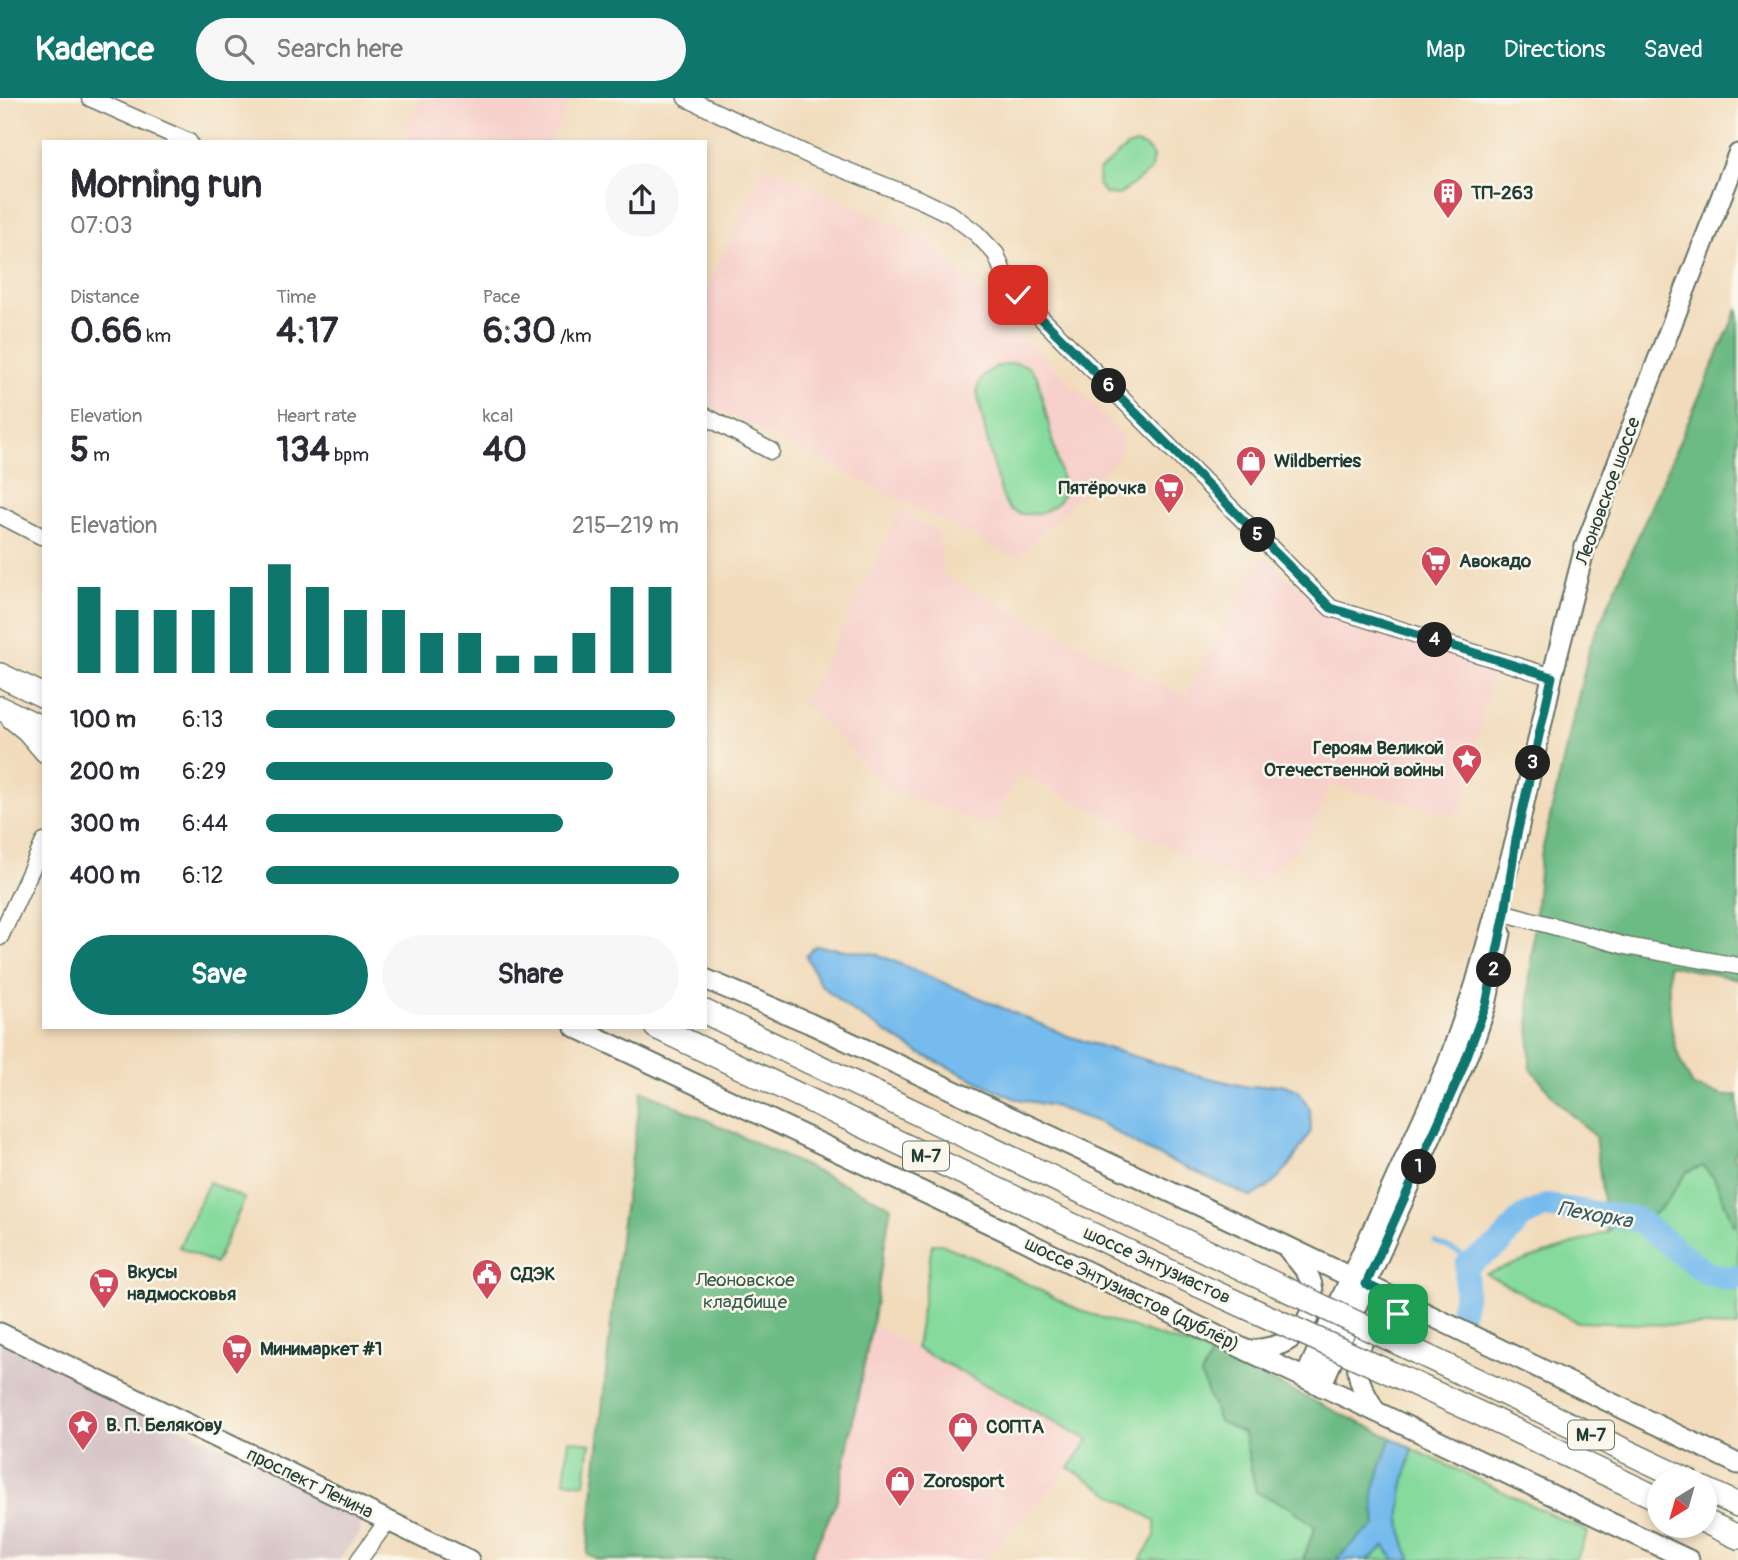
<!DOCTYPE html>
<html lang="en">
<head>
<meta charset="utf-8">
<style>
  body { margin:0; font-family:Pangolin,sans-serif; background:#f7f7f7; color:#2b2b33; height:100vh; display:flex; flex-direction:column; font-size:26px; white-space:nowrap }
  * { box-sizing:border-box; margin:0 }
  p { font-size:23px; color:#7c7c81 }
  .icon { flex:none; width:38px; height:38px; fill:none; stroke:currentColor; stroke-width:2; stroke-linecap:round; stroke-linejoin:round }
  .map { position:relative; flex:1; overflow:hidden }
  .side { position:absolute; left:42px; top:42px; width:665px; height:889px; display:flex; flex-direction:column; background:#fff; border-radius:0px; box-shadow:0 4px 10px #0003 }
  .side>* { flex:none }
  .needle { width:46px; rotate:217deg }
  .tools { position:absolute; left:1647px; top:1370px; display:grid; gap:14px }
  .tools a { display:grid; place-items:center; width:70px; height:70px; border-radius:50%; background:#fff; box-shadow:0 4px 10px #0003; font-size:35px }
  .pin { position:absolute; display:grid; place-items:center; width:60px; height:60px; color:#fff; margin:-30px; border-radius:14px; box-shadow:0 4px 10px #0006 }
  .km { position:absolute; width:35px; height:35px; margin:-18px; border-radius:50%; background:#222; color:#fff; font-size:19px; line-height:35px; text-align:center }
  .round { display:grid; place-items:center; flex:none; width:74px; height:74px; border-radius:37px; background:#f7f7f7 }
  .head { display:flex; align-items:center; justify-content:space-between; height:119px; padding:0 28px }
  h1 { font-size:38px; font-weight:700; line-height:52px }
  .figures { display:grid; grid-template-columns:repeat(3,1fr); gap:10px; height:119px; padding:7px 28px }
  .figures div { display:grid; align-content:center }
  .figures b { font-size:35px; font-weight:700 }
  .figures small { font-size:19px; font-weight:400 }
  .figures p { font-size:19px }
  .chart { height:196px; padding:14px 28px }
  .chart p { display:flex; justify-content:space-between }
  .chart svg { width:100%; height:126px; margin-top:7px; stroke:#0f766e; stroke-width:6 }
  .primary-button { display:flex; gap:14px; margin-top:auto; padding:14px 28px }
  .primary-button a { flex:1; height:80px; border-radius:42px; background:#0f766e; color:#fff; font-size:28px; font-weight:700; line-height:80px; text-align:center }
  .primary-button a+a { background:#f7f7f7; color:#2b2b33 }
  ul { padding:0 28px; list-style:none; font-size:23px }
  li { display:grid; grid-template-columns:112px 84px 1fr; align-items:center; height:52px }
  li i { height:18px; border-radius:9px; background:#0f766e }
  header { display:flex; align-items:center; gap:42px; box-sizing:border-box; height:98px; padding:0 35px; background:#0f766e; color:#fff }
  header strong { font-size:33px }
  nav { display:flex; gap:38px; margin-inline-start:auto; font-size:24px }
  .search { width:490px; height:63px; background:#f7f7f7; display:flex; align-items:center; gap:18px; box-sizing:border-box; padding:0 24px; border-radius:38px; color:#7c7c81; font-size:26px }
  .map>svg:first-child { display:block }
  .built { fill:#f7d0cb }
  .industrial { fill:#d2bec2 }
  .green { fill:#85da9c; stroke:#528c68; stroke-width:2 }
  .forest { fill:#6cba84; stroke:#467c5c; stroke-width:2 }
  .water { fill:#76bbed; stroke:#4a7c90; stroke-width:2 }
  .lines { fill:none; stroke-linecap:round; stroke-linejoin:round }
  .stream { stroke:#76bbed; stroke-width:4.5 }
  .river { stroke:#76bbed; stroke-width:24 }
  .minor-casing { stroke:#687463; stroke-width:19 }
  .major-casing { stroke:#687463; stroke-width:23 }
  .highway-casing { stroke:#687463; stroke-width:26 }
  .minor { stroke:#fff; stroke-width:16 }
  .major { stroke:#fff; stroke-width:19 }
  .highway { stroke:#fff; stroke-width:23 }
  .highway-bridge-casing { stroke:#687463; stroke-width:26; stroke-linecap:butt }
  .highway-bridge { stroke:#fff; stroke-width:23 }
  .route-casing { stroke:#fff; stroke-width:14 }
  .route { stroke:#0f766e; stroke-width:9 }
  .labels { text-anchor:middle; dominant-baseline:central; stroke-width:5; stroke-linejoin:round; paint-order:stroke }
  .shield { fill:#fbf7ec; stroke:#61756b; stroke-width:2 }
  .shield-label { font-size:18px; font-weight:bold; fill:#1f3d34 }
  .poi-label { font-size:19px; font-weight:bold; fill:#1f3d34; stroke:#fbf7ec; text-anchor:start }
  .street-label { font-size:19px; fill:#1f3d34; stroke:#fbf7ec }
  .park-label { font-size:19px; fill:#335c49; stroke:#fbf7ec }
  .water-label { font-size:21px; font-style:italic; fill:#355c62; stroke:#fbf7ec }
</style>
</head>
<body>
<header>
<strong>Kadence</strong>
<div class="search"><svg class="icon" aria-label="search" viewBox="0 0 24 24"><circle cx="10" cy="10" r="6"/><path d="M15 15l6 6"/></svg>Search here</div>
<nav><a>Map</a><a>Directions</a><a>Saved</a></nav>
</header>
<div class="map">
<svg width="1738" height="1462" viewBox="0 0 1738 1462">
  <rect width="100%" height="100%" fill="#fbf7ec"/>
  <filter id="ink" filterUnits="userSpaceOnUse"><feTurbulence type="fractalNoise" baseFrequency=".0143" numOctaves="2"/><feDisplacementMap in="SourceGraphic" scale="14" xChannelSelector="R" yChannelSelector="G"/><feConvolveMatrix kernelMatrix="1 2 1 2 8 2 1 2 1" color-interpolation-filters="sRGB"/></filter>
  <filter id="wash" filterUnits="userSpaceOnUse"><feTurbulence type="fractalNoise" baseFrequency=".00686" numOctaves="4" result="noise"/><feDisplacementMap in="SourceGraphic" scale="28" xChannelSelector="R" yChannelSelector="G"/><feGaussianBlur stdDeviation="1.57" result="paint"/><feColorMatrix in="noise" values="0 0 0 0 0 0 0 0 0 0 0 0 0 0 0 0 0 1.4 0 .05"/><feComposite in="paint" operator="in"/></filter>
  <g filter="url(#wash)">
    <rect width="100%" height="100%" fill="#f1dbbb"/>
    <g class="built">
      <path d="M 420,0 L 572,0 L 550,44 L 400,44 Z"/>
      <path d="M 765,67 L 928,143 L 1123,338 L 1120,357 L 1016,460 L 705,305 L 705,195 Z"/>
      <path d="M 901,412 L 938,434 L 944,478 L 1185,598 L 1262,457 L 1331,516 L 1494,567 L 1460,718 L 1330,687 L 1306,742 L 1255,790 L 1018,676 L 993,729 L 888,691 L 804,605 Z"/>
      <path d="M 872,1227 L 1090,1342 L 1069,1370 L 985,1462 L 810,1462 L 837,1402 Z"/>
    </g>
    <path class="industrial" d="M 0,1242 L 356,1413 L 361,1423 L 359,1435 L 339,1462 L 0,1462 Z"/>
    <g class="green">
      <path d="M 1136,46 L 1146,49 L 1153,58 L 1151,72 L 1119,97 L 1105,96 L 1098,86 L 1099,73 L 1127,49 Z"/>
      <path d="M 1016,265 L 1028,268 L 1037,278 L 1064,390 C 1062,404 1053,411 1039,415 C 1028,417 1017,418 1008,409 C 998,398 980,310 977,292 C 981,272 997,267 1016,265 Z"/>
      <path d="M 1703,1068 L 1714,1080 L 1734,1126 L 1738,1123 L 1738,1229 L 1577,1224 L 1486,1176 L 1607,1134 L 1627,1114 L 1667,1103 L 1687,1074 Z"/>
      <path d="M 209,1084 L 245,1101 L 215,1166 L 179,1149 Z"/>
      <path d="M 932,1146 L 941,1146 L 986,1165 L 1081,1213 L 1212,1255 L 1201,1278 L 1219,1323 L 1244,1336 L 1256,1394 L 1290,1409 L 1315,1428 L 1303,1462 L 1140,1462 L 1155,1438 L 1155,1423 L 1069,1370 L 1089,1342 L 916,1250 Z"/>
      <path d="M 569,1342 L 590,1345 L 585,1386 L 564,1383 Z"/>
      <path d="M 1413,1351 L 1588,1434 L 1576,1462 L 1411,1462 C 1394,1426 1401,1387 1413,1351 Z"/>
      <path d="M 1385,1448 L 1395,1462 L 1368,1462 L 1369,1461 Z"/>
    </g>
    <g class="forest">
      <path d="M 1738,210 L 1738,881 L 1668,867 C 1670,914 1667,948 1694,989 L 1725,998 L 1738,997 L 1738,1050 L 1734,1058 L 1738,1065 L 1738,1123 L 1734,1127 L 1714,1080 L 1703,1068 L 1687,1074 L 1667,1103 L 1651,1119 L 1627,1114 L 1607,1134 L 1595,1038 L 1555,1001 L 1530,969 L 1529,890 L 1540,762 L 1590,548 Z"/>
      <path d="M 642,992 L 891,1108 L 872,1227 L 837,1402 L 810,1462 L 599,1462 L 587,1456 L 621,1131 Z"/>
      <path d="M 1212,1255 L 1392,1340 L 1380,1371 L 1373,1395 L 1376,1428 L 1363,1436 L 1336,1462 L 1303,1462 L 1315,1428 L 1290,1409 L 1256,1394 L 1244,1336 L 1219,1323 L 1201,1278 Z"/>
    </g>
    <g class="water">
      <path d="M 815,848 L 877,856 L 1068,938 L 1188,975 L 1248,989 L 1282,986 L 1298,992 L 1310,1011 L 1311,1033 L 1290,1067 L 1271,1087 L 1251,1099 L 1146,1052 L 1100,1025 L 1053,1008 L 1013,1000 L 919,955 L 849,911 L 820,886 L 806,858 Z"/>
      <path d="M 1392,1340 L 1413,1351 C 1401,1387 1394,1426 1411,1462 L 1395,1462 L 1385,1448 L 1368,1462 L 1336,1462 L 1363,1436 L 1376,1428 L 1373,1395 L 1380,1371 Z"/>
    </g>
    <g class="lines">
      <path class="stream" d="M 1435,1144 L 1474,1161"/>
      <path class="river" d="M 1460,1219 L 1465,1201 L 1467,1167 L 1500,1146 L 1521,1120 L 1546,1108 L 1637,1121 L 1706,1175 L 1729,1181 L 1738,1179"/>
    </g>
  </g>
  <g filter="url(#ink)">
    <g class="lines">
      <g class="minor-casing">
        <g id="minor">
          <path d="M 90,0 L 189,44"/>
          <path d="M 686,0 L 815,60 L 921,102 L 952,117 L 976,135 L 996,156 L 1005,179 L 1018,197 L 1331,510 L 1552,579"/>
          <path d="M 705,318 L 771,353"/>
          <path d="M 0,417 L 41,438"/>
          <path d="M 10,622 L 25,634 L 44,656"/>
          <path d="M 1505,815 L 1626,848 L 1738,868"/>
          <path d="M 0,839 L 44,744"/>
          <path d="M 359,1462 L 388,1422"/>
        </g>
      </g>
      <g class="major-casing">
        <g id="major">
          <path d="M 705,881 L 809,925 L 1284,1147 L 1738,1366"/>
          <path d="M 575,929 L 1003,1132 L 1248,1253 L 1689,1462"/>
          <path d="M 0,1235 L 469,1462"/>
          <path d="M 1248,1253 C 1259,1251 1271,1250 1281,1246 C 1306,1236 1322,1202 1308,1177 C 1303,1168 1294,1159 1288,1151"/>
          <path d="M 1305,1280 L 1447,968 L 1475,888 L 1516,741 L 1552,579 L 1585,449 L 1738,56"/>
          <path d="M 1321,1288 L 1475,940 L 1486,907 L 1501,835"/>
          <path d="M 1375,1313 C 1370,1303 1363,1293 1360,1283 C 1347,1237 1383,1219 1420,1212"/>
        </g>
      </g>
      <g class="highway-casing">
        <g id="highway">
          <path d="M 0,577 L 44,598"/>
          <path d="M 0,610 L 44,631"/>
          <path d="M 705,914 L 1210,1155"/>
          <path d="M 656,929 L 1196,1186"/>
          <path d="M 1495,1291 L 1687,1382"/>
          <path d="M 1485,1318 L 1659,1401"/>
          <path d="M 1704,1391 L 1738,1407"/>
          <path d="M 1704,1423 L 1738,1439"/>
        </g>
      </g>
      <use href="#minor" class="minor"/>
      <use href="#major" class="major"/>
      <use href="#highway" class="highway"/>
      <g class="highway-bridge-casing">
        <g id="highway-bridge">
          <path d="M 1210,1155 L 1495,1291"/>
          <path d="M 1196,1186 L 1485,1318"/>
        </g>
      </g>
      <use href="#highway-bridge" class="highway-bridge"/>
    </g>
  </g>
  <g class="lines" filter="url(#ink)">
    <g class="route-casing">
      <path id="route" d="M 1018,197 L 1331,510 L 1552,579 L 1516,741 L 1505,815 L 1486,907 L 1461,974 L 1366,1186 L 1420,1212 L 1398,1216"/>
    </g>
    <use href="#route" class="route"/>
  </g>
  <defs>
    <g id="building-pin" transform="scale(1.575)"><path d="M0 17L-7.5 6A9.5 9.5 0 1 1 7.5 6Z" fill="#d1495b" stroke="#fbf7ec"/><path d="M-4-6H4V6H1V3H-1V6H-4ZM-2.5-4.3h1.7v1.8h-1.7ZM.8-4.3h1.7v1.8H.8ZM-2.5-1h1.7V.8h-1.7ZM.8-1h1.7V.8H.8Z" fill="#fff"/></g>
    <g id="shop-pin" transform="scale(1.575)"><path d="M0 17L-7.5 6A9.5 9.5 0 1 1 7.5 6Z" fill="#d1495b" stroke="#fbf7ec"/><path d="M-5-2.5h2.3a2.7 3.5 0 0 1 5.4 0H5L5.5 6h-11ZM-1.5-2.5h3a1.5 2.3 0 0 0-3 0Z" fill="#fff"/></g>
    <g id="supermarket-pin" transform="scale(1.575)"><path d="M0 17L-7.5 6A9.5 9.5 0 1 1 7.5 6Z" fill="#d1495b" stroke="#fbf7ec"/><path d="M-6-5.5h2.5l.6 2H6L4.5 2H-2.5L-4.4-4H-6ZM-1.5 3.2a1.3 1.3 0 1 0 .1 0ZM3 3.2a1.3 1.3 0 1 0 .1 0Z" fill="#fff"/></g>
    <g id="sight-pin" transform="scale(1.575)"><path d="M0 17L-7.5 6A9.5 9.5 0 1 1 7.5 6Z" fill="#d1495b" stroke="#fbf7ec"/><path d="M0-6L1.8-2.2L6-1.7L2.9 1.2L3.7 5.4L0 3.3L-3.7 5.4L-2.9 1.2L-6-1.7L-1.8-2.2Z" fill="#fff"/></g>
    <g id="civic-pin" transform="scale(1.575)"><path d="M0 17L-7.5 6A9.5 9.5 0 1 1 7.5 6Z" fill="#d1495b" stroke="#fbf7ec"/><path d="M-.6-6.5H3V-4.5H.6V-3L4-1V1h2V6H-6V1h2V-1L-.6-3ZM-1.2 2.5V6h2.4V2.5Z" fill="#fff"/></g>
  </defs>
  <g fill-rule="evenodd">
    <use href="#building-pin" x="1448" y="95"/>
    <use href="#shop-pin" x="1251" y="363"/>
    <use href="#supermarket-pin" x="1169" y="390"/>
    <use href="#supermarket-pin" x="1436" y="463"/>
    <use href="#sight-pin" x="1467" y="661"/>
    <use href="#civic-pin" x="487" y="1176"/>
    <use href="#supermarket-pin" x="104" y="1185"/>
    <use href="#supermarket-pin" x="237" y="1251"/>
    <use href="#sight-pin" x="83" y="1327"/>
    <use href="#shop-pin" x="963" y="1329"/>
    <use href="#shop-pin" x="900" y="1383"/>
  </g>
  <g class="labels">
    <g class="shield">
      <rect x="903" y="1043.5" width="46" height="29" rx="5"/>
      <rect x="1568" y="1322.5" width="46" height="29" rx="5"/>
    </g>
    <g class="shield-label">
      <text x="926" y="1058">М-7</text>
      <text x="1591" y="1337">М-7</text>
    </g>
    <g class="poi-label">
      <text x="1471" y="95">ТП-263</text>
      <text x="1274" y="363">Wildberries</text>
      <text x="1146" y="390" text-anchor="end">Пятёрочка</text>
      <text x="1459" y="463">Авокадо</text>
      <text x="1444" y="650" text-anchor="end">Героям Великой<tspan x="1444" dy="22">Отечественной войны</tspan></text>
      <text x="127" y="1174">Вкусы<tspan x="127" dy="22">надмосковья</tspan></text>
      <text x="510" y="1176">СДЭК</text>
      <text x="260" y="1251">Минимаркет #1</text>
      <text x="106" y="1327">В. П. Белякову</text>
      <text x="986" y="1329">СОПТА</text>
      <text x="923" y="1383">Zorosport</text>
    </g>
    <g class="street-label">
      <text transform="translate(1608 393) rotate(-70)">Леоновское шоссе</text>
      <text transform="translate(1157 1167) rotate(25)">шоссе Энтузиастов</text>
      <text transform="translate(1132 1196) rotate(26)">шоссе Энтузиастов (дублёр)</text>
      <text transform="translate(310 1385) rotate(26)">проспект Ленина</text>
    </g>
    <g class="park-label">
      <text x="745" y="1182">Леоновское<tspan x="745" dy="22">кладбище</tspan></text>
    </g>
    <g class="water-label">
      <text transform="translate(1595 1117) rotate(10)">Пехорка</text>
    </g>
  </g>
</svg>
<div class="tools">
<a><svg class="needle" viewBox="-14 -14 28 28"><path d="M0-13l5 13h-10z" fill="#e53935"/><path d="M0 13l5-13h-10z" fill="#7c7c81"/></svg></a>
</div>
<div class="pin" style="left:1398px;top:1216px;background:#1e9e55"><svg class="icon" aria-label="arrive" viewBox="0 0 24 24"><path d="M6 21V4h12l-3 4 3 4H6"/></svg></div>
<div class="pin" style="left:1018px;top:197px;background:#d93025"><svg class="icon" aria-label="check" viewBox="0 0 24 24"><path d="M5 12l5 5 9-10"/></svg></div>
<b class="km" style="left:1419px;top:1069px">1</b>
<b class="km" style="left:1494px;top:872px">2</b>
<b class="km" style="left:1533px;top:665px">3</b>
<b class="km" style="left:1435px;top:542px">4</b>
<b class="km" style="left:1258px;top:437px">5</b>
<b class="km" style="left:1109px;top:288px">6</b>
<section class="side">
<div class="head"><div><h1>Morning run</h1><p>07:03</p></div><a class="round"><svg class="icon" aria-label="share" viewBox="0 0 24 24"><path d="M12 15V3M7 8l5-5 5 5M5 13v7h14v-7"/></svg></a></div>
<div class="figures">
<div><p>Distance</p><b>0.66<small> km</small></b></div>
<div><p>Time</p><b>4:17</b></div>
<div><p>Pace</p><b>6:30<small> /km</small></b></div>
</div>
<div class="figures">
<div><p>Elevation</p><b>5<small> m</small></b></div>
<div><p>Heart rate</p><b>134<small> bpm</small></b></div>
<div><p>kcal</p><b>40</b></div>
</div>
<div class="chart"><p><span>Elevation</span>215–219 m</p>
<svg viewBox="0 0 160 44" preserveAspectRatio="none"><path d="M5 44V14M15 44V22M25 44V22M35 44V22M45 44V14M55 44V6M65 44V14M75 44V22M85 44V22M95 44V30M105 44V30M115 44V38M125 44V38M135 44V30M145 44V14M155 44V14"/></svg>
</div>
<ul>
<li><b>100 m</b>6:13<i style="width:99%"></i></li>
<li><b>200 m</b>6:29<i style="width:84%"></i></li>
<li><b>300 m</b>6:44<i style="width:72%"></i></li>
<li><b>400 m</b>6:12<i style="width:100%"></i></li>
</ul>
<div class="primary-button"><a>Save</a><a>Share</a></div>
</section>
</div>
</body>
</html>
